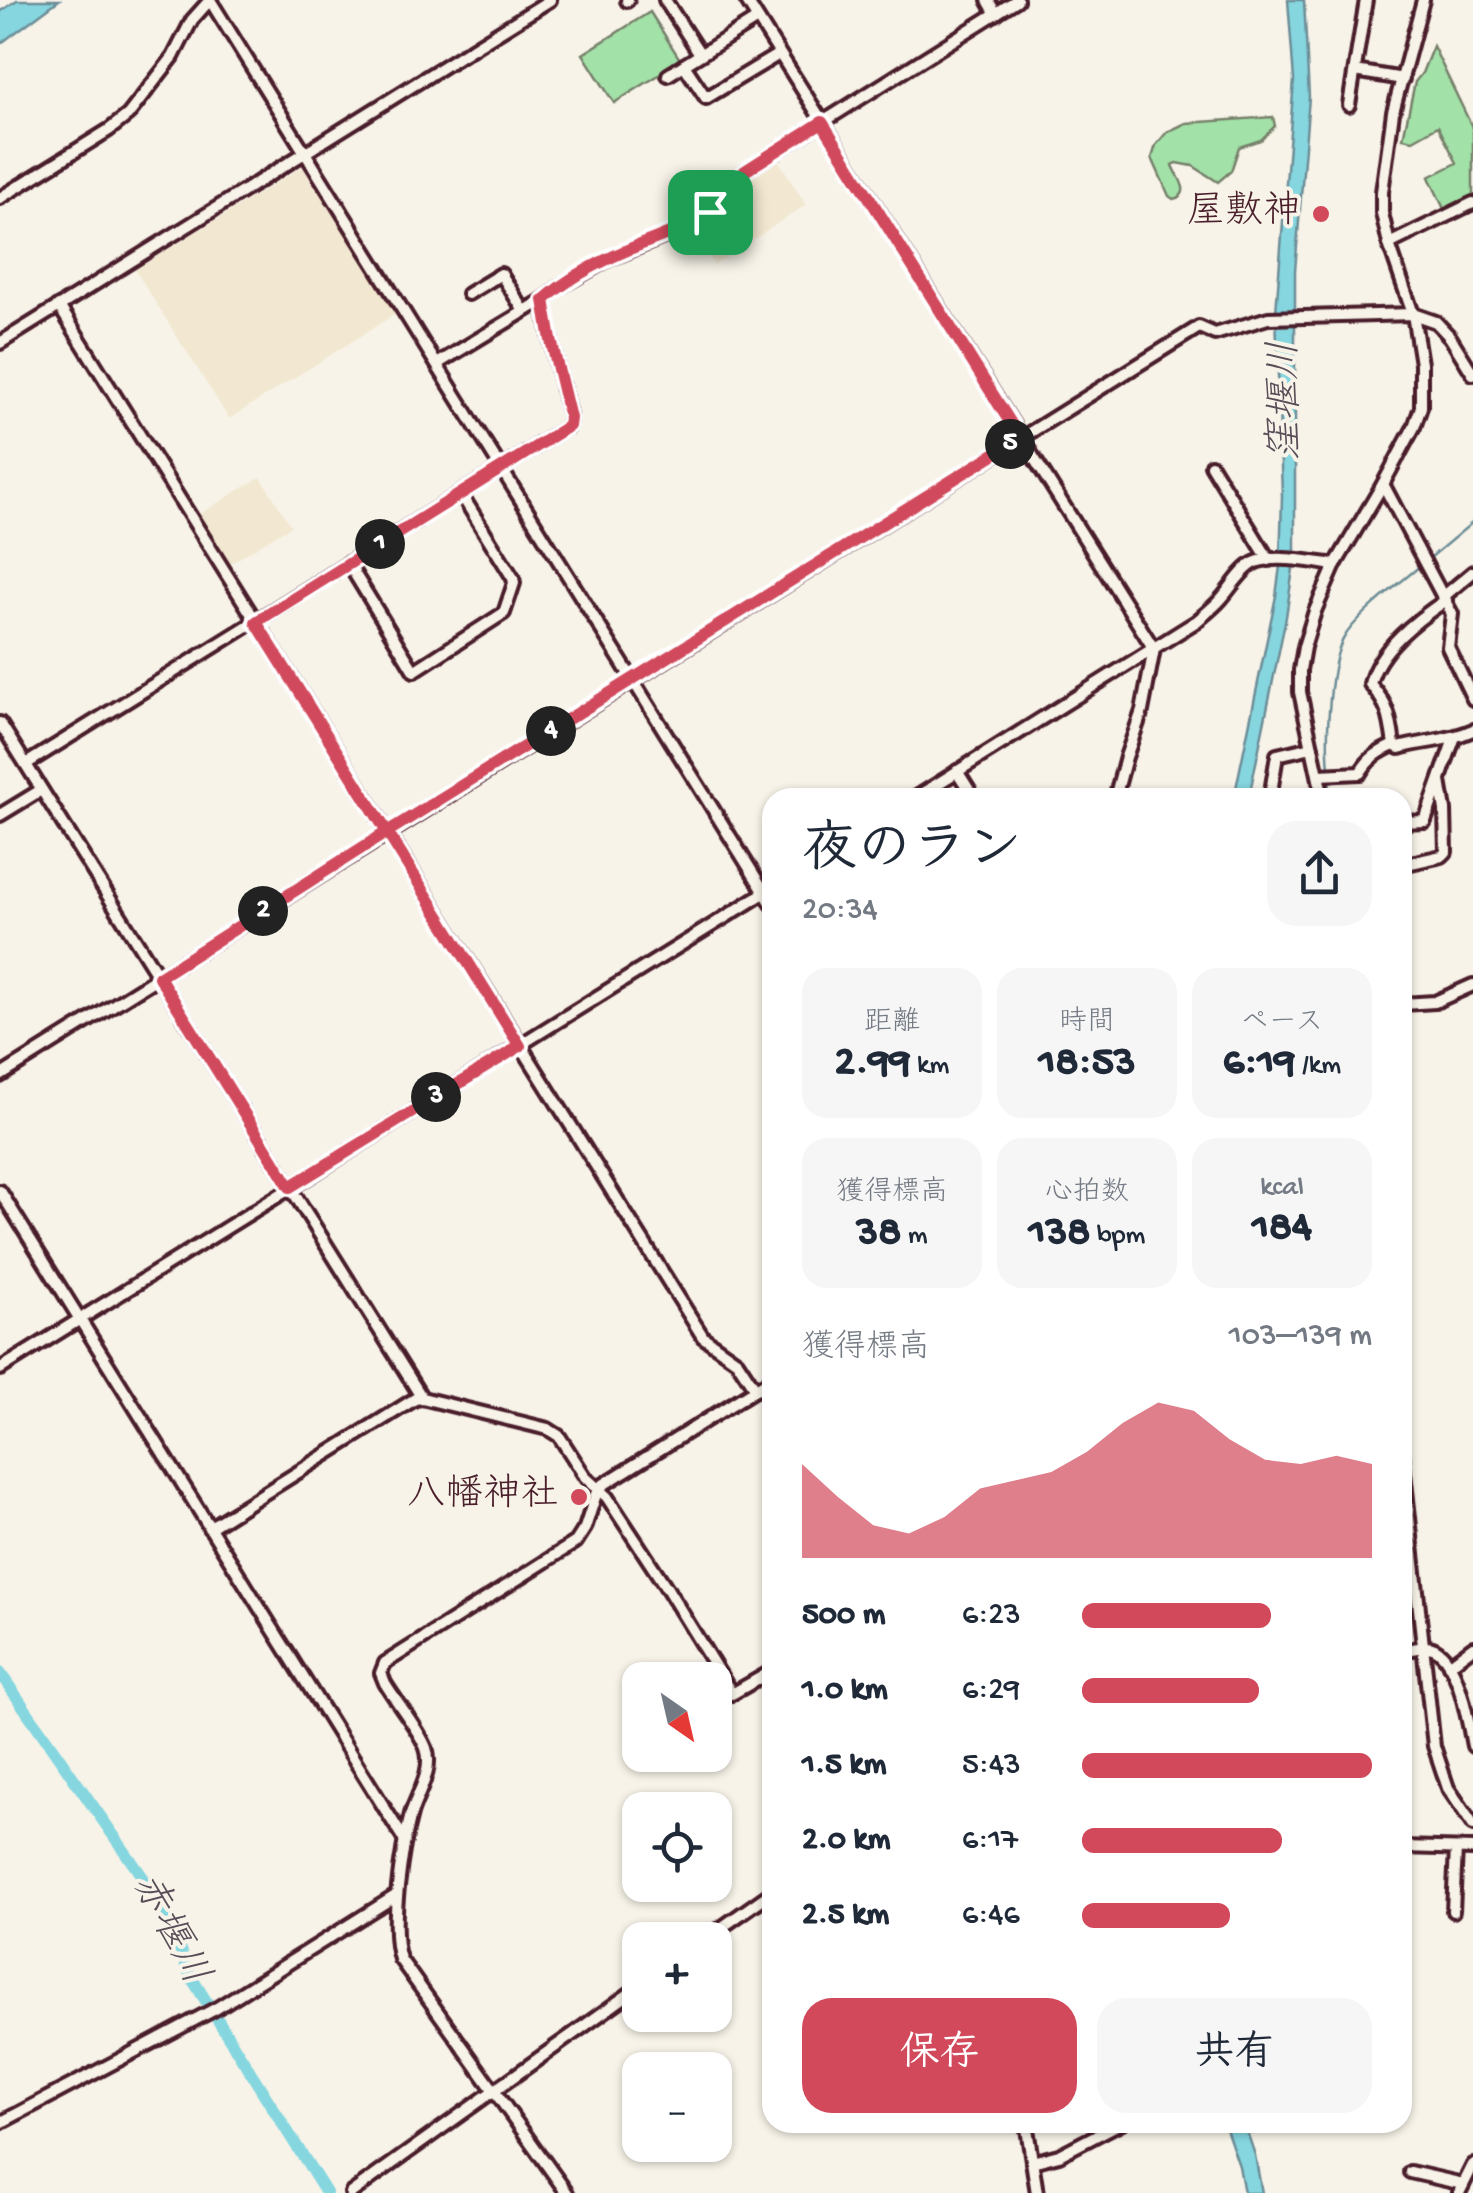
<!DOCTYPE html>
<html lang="ja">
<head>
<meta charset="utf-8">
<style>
  body { margin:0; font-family:"Gochi Hand","Klee One",sans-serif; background:#f6f6f7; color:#1f2937; height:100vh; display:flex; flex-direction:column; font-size:38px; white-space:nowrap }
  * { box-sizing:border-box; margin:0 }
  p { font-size:32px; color:#747a83 }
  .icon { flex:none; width:55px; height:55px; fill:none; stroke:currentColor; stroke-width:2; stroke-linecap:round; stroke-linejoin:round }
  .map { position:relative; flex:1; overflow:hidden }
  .details { position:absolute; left:762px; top:788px; width:650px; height:1345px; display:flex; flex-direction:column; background:#fff; border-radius:30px; box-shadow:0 2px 8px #0004 }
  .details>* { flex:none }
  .needle { width:65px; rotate:146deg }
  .controls { position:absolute; left:622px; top:1662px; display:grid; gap:20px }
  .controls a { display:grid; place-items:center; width:110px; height:110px; border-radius:20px; background:#fff; box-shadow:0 2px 8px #0004; font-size:50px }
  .pin { position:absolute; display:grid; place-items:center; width:85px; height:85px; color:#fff; margin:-42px; border-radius:20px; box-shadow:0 5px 15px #0006 }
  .km { position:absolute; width:50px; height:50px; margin:-25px; border-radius:50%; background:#222; color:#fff; font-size:28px; line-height:50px; text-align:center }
  .round { display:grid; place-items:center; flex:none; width:105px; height:105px; border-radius:30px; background:#f6f6f7 }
  .overview { display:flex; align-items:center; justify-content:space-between; height:170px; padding:0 40px }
  h1 { font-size:55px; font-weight:800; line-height:75px }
  .stats { display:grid; grid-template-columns:repeat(3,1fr); gap:15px; height:170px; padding:10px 40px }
  .stats div { display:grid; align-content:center; border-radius:25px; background:#f6f6f7; text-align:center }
  .stats b { font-size:42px; font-weight:800 }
  .stats small { font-size:28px; font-weight:400 }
  .stats p { font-size:28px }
  .chart { height:280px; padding:20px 40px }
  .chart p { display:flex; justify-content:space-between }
  .chart svg { width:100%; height:180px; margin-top:10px; fill:#d1495b; opacity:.7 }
  .action { display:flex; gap:20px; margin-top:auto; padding:20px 40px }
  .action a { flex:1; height:115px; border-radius:30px; background:#d1495b; color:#fff; font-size:40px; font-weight:800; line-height:115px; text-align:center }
  .action a+a { background:#f6f6f7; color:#1f2937 }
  ul { padding:0 40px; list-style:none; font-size:32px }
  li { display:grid; grid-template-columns:160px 120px 1fr; align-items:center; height:75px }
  li i { height:25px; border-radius:12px; background:#d1495b }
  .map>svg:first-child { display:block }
  .built { fill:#f2e8d1 }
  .green { fill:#a2e1a8; stroke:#76806a; stroke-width:2.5 }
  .water { fill:#85d6df; stroke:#6d8d97; stroke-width:2.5 }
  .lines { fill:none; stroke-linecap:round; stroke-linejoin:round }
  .stream { stroke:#6d8d97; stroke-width:2.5 }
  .river { stroke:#85d6df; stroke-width:12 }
  .minor-casing { stroke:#4a1f2b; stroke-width:18 }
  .minor { stroke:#f7f3e8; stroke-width:10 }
  .route-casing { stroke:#fff; stroke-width:20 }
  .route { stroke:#d1495b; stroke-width:12 }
  .poi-dot { fill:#d1495b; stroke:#f7f3e8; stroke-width:4 }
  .labels { text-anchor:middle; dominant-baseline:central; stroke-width:8; stroke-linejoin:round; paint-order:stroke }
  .poi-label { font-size:38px; fill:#4a1f2b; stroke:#f7f3e8; text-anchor:end }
  .water-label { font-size:40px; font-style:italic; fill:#594d58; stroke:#f7f3e8 }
</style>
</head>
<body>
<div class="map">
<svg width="1473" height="2193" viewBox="0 0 1473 2193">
  <rect width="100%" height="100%" fill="#f7f3e8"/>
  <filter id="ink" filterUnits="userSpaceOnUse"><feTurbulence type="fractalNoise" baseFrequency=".01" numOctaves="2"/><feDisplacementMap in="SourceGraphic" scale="20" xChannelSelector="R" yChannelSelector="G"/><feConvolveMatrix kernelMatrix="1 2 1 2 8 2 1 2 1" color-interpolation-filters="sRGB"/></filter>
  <g filter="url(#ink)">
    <g class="built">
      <path d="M 777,158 L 806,205 L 714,265 L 694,232 L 705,224 L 750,175 Z"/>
      <path d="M 305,165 L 397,313 L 229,419 L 135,270 Z"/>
      <path d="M 261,477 L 291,526 L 226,566 L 196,516 Z"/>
    </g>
    <g class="green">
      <path d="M 650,12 L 681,61 L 614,103 L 583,54 Z"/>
      <path d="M 1433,46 L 1473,129 L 1473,200 L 1446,213 L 1429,177 L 1457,163 L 1438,126 L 1413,140 L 1403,138 L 1415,82 L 1422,73 Z"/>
      <path d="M 1273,117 L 1275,126 L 1261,140 L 1239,147 L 1231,171 L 1218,182 L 1193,166 L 1177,163 L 1173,165 C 1177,177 1194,195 1173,199 L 1169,196 L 1152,158 L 1156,145 L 1167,132 L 1186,123 Z"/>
    </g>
    <g class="water">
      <path d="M 17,0 L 59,0 L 0,44 L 0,12 Z"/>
      <path d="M 1288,0 L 1304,0 L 1309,97 L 1295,271 L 1295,555 L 1286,617 L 1249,797 L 1234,798 L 1276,596 L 1280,566 L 1282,496 L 1276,312 L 1294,80 Z"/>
      <path d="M 1224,2123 L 1244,2123 L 1255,2155 L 1262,2193 L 1244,2193 L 1239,2166 Z"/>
    </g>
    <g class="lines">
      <g class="stream">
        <path d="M 1430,558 L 1473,522"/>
        <path d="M 1329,768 C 1326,739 1329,660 1345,636 C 1358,615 1400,583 1420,566"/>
        <path d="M 1329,779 L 1331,798"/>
      </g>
      <path class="river" d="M 0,1673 L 160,1902 L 191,1977 L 326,2193"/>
      <g class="minor-casing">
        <g id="minor">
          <path d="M 210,0 L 772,904"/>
          <path d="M 665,0 L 700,54"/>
          <path d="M 746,0 L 1154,649 L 1142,711 L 1126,757 L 1115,798"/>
          <path d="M 988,0 L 996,14"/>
          <path d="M 627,1 L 628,0"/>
          <path d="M 684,65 L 706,98 L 779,54"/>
          <path d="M 1355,71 L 1403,79"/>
          <path d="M 668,75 L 757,19"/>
          <path d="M 1349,105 L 1366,0"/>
          <path d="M 0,198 L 109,130 L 128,115 L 173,57 L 192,20 L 210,0"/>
          <path d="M 1389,244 L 1473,203"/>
          <path d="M 468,294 L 501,274 L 524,311"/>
          <path d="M 59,306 L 703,1337 L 737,1361 L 756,1390"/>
          <path d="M 0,343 L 550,0"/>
          <path d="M 437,364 L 543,300 L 558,288 L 609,259 L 691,226 L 710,212 L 745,171 L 1017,0"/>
          <path d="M 1211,465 L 1269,560"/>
          <path d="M 1383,484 L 1452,614 L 1448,647 L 1473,699"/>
          <path d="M 348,563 L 414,671 L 504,613 L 514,583 L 513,578 L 461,494"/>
          <path d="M 1444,596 L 1473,572"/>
          <path d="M 1446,600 C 1418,619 1378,649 1370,684 C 1389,706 1390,717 1394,745 L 1399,748 C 1424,741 1449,741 1473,730"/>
          <path d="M 0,723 L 422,1398"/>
          <path d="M 26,764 L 569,426 L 570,418 L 551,341 L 543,300"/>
          <path d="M 957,771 L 974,798"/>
          <path d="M 1319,775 L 1360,773 C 1369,758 1378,752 1394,745"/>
          <path d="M 915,798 L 1197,621 C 1205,614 1214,607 1221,599 C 1231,588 1241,570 1254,563 C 1272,554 1314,562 1335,565"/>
          <path d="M 1270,798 L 1277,755 L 1312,747"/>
          <path d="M 1323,798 L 1300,692 L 1300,670 L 1304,647 L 1315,611 L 1335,565 L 1383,484 L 1414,427 L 1421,407 L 1421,364 L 1413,314 L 1389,244 L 1382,213 L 1382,192 L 1393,112 L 1423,0"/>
          <path d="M 0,815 L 41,790"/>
          <path d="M 1402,822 L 1425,821 L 1454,739"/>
          <path d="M 1402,865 L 1442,856 L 1446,852 L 1445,810 L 1440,781"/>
          <path d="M 1402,1004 L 1435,1002 L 1473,985"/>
          <path d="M 0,1076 L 1199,327 L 1215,334 L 1268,318 L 1413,314 L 1436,322 L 1450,337 L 1473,374"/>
          <path d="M 0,1191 L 405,1841"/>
          <path d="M 0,1369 L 772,888"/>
          <path d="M 1402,1454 L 1434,1746 L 1448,1788 L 1473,1825"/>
          <path d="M 209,1528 L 415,1399 L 422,1398 L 548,1429 L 559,1436 L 586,1478 L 607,1497 L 668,1590 L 732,1694 L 772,1671"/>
          <path d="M 1402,1651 C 1412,1650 1426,1644 1435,1649 C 1459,1662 1468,1721 1473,1746"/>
          <path d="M 1449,1665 L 1473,1647"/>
          <path d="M 1402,1847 L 1473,1849"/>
          <path d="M 1453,1911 L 1456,1849"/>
          <path d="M 704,1940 L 772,1892"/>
          <path d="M 1026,2122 L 1037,2193"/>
          <path d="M 0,2123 L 217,2008 L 397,1895"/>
          <path d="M 1032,2162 L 1059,2155 L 1122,2122"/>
          <path d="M 1410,2172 L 1463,2184"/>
          <path d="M 351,2193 L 640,1986"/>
          <path d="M 567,2193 L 400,1959 C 389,1927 402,1847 411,1814 C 417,1794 434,1770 426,1748 C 420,1731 395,1700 385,1683 L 381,1673 L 385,1663 L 576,1542 L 585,1528 L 598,1488 L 772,1379"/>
          <path d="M 1459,2193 L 1473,2165"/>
        </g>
      </g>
      <use href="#minor" class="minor"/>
    </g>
  </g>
  <g class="lines" filter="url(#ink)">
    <g class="route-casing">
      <path id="route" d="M 710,212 C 684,230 660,236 632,248 C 601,261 568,278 544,300 L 551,340 L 570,418 L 569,426 L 256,622 L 387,832 L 159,977 L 290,1187 L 520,1046 L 387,832 L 1020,438 L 822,122 L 745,171 L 710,212"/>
    </g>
    <use href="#route" class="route"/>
  </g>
  <g class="poi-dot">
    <circle cx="1321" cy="214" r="10"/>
    <circle cx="579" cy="1497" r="10"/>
  </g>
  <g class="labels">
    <g class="poi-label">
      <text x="1301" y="214">屋敷神</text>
      <text x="559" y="1497">八幡神社</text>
    </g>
    <g class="water-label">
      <text transform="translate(1288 401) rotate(-91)">窪堰川</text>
      <text transform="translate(168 1930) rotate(62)">赤堰川</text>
    </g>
  </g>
</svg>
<div class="controls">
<a><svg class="needle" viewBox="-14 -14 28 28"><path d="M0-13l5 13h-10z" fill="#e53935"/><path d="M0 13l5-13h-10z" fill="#747a83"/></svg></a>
<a><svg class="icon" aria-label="locate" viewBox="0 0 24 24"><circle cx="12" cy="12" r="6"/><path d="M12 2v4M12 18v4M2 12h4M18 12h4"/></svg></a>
<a>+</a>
<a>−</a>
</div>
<div class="pin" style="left:710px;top:212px;background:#1e9e55"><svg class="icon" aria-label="arrive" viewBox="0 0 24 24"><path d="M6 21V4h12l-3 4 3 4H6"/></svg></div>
<b class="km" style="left:380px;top:544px">1</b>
<b class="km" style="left:263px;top:911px">2</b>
<b class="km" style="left:436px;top:1097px">3</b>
<b class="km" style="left:551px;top:731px">4</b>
<b class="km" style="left:1010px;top:444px">5</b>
<section class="details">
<div class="overview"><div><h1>夜のラン</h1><p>20:34</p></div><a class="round"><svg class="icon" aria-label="share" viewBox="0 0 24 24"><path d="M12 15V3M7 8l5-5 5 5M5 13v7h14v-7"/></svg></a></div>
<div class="stats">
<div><p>距離</p><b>2.99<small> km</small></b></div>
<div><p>時間</p><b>18:53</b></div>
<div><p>ペース</p><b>6:19<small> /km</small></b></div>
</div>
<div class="stats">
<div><p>獲得標高</p><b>38<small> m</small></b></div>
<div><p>心拍数</p><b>138<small> bpm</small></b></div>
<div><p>kcal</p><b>184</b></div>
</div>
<div class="chart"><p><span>獲得標高</span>103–139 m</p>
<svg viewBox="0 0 160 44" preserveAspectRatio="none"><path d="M0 44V21L10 29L20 36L30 38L40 34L50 27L60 25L70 23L80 18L90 11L100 6L110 8L120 15L130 20L140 21L150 19L160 21V44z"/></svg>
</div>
<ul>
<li><b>500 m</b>6:23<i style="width:65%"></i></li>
<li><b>1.0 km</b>6:29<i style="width:61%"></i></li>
<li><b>1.5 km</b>5:43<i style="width:100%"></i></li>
<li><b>2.0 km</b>6:17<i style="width:69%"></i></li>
<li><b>2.5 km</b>6:46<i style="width:51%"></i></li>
</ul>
<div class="action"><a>保存</a><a>共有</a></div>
</section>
</div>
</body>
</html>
